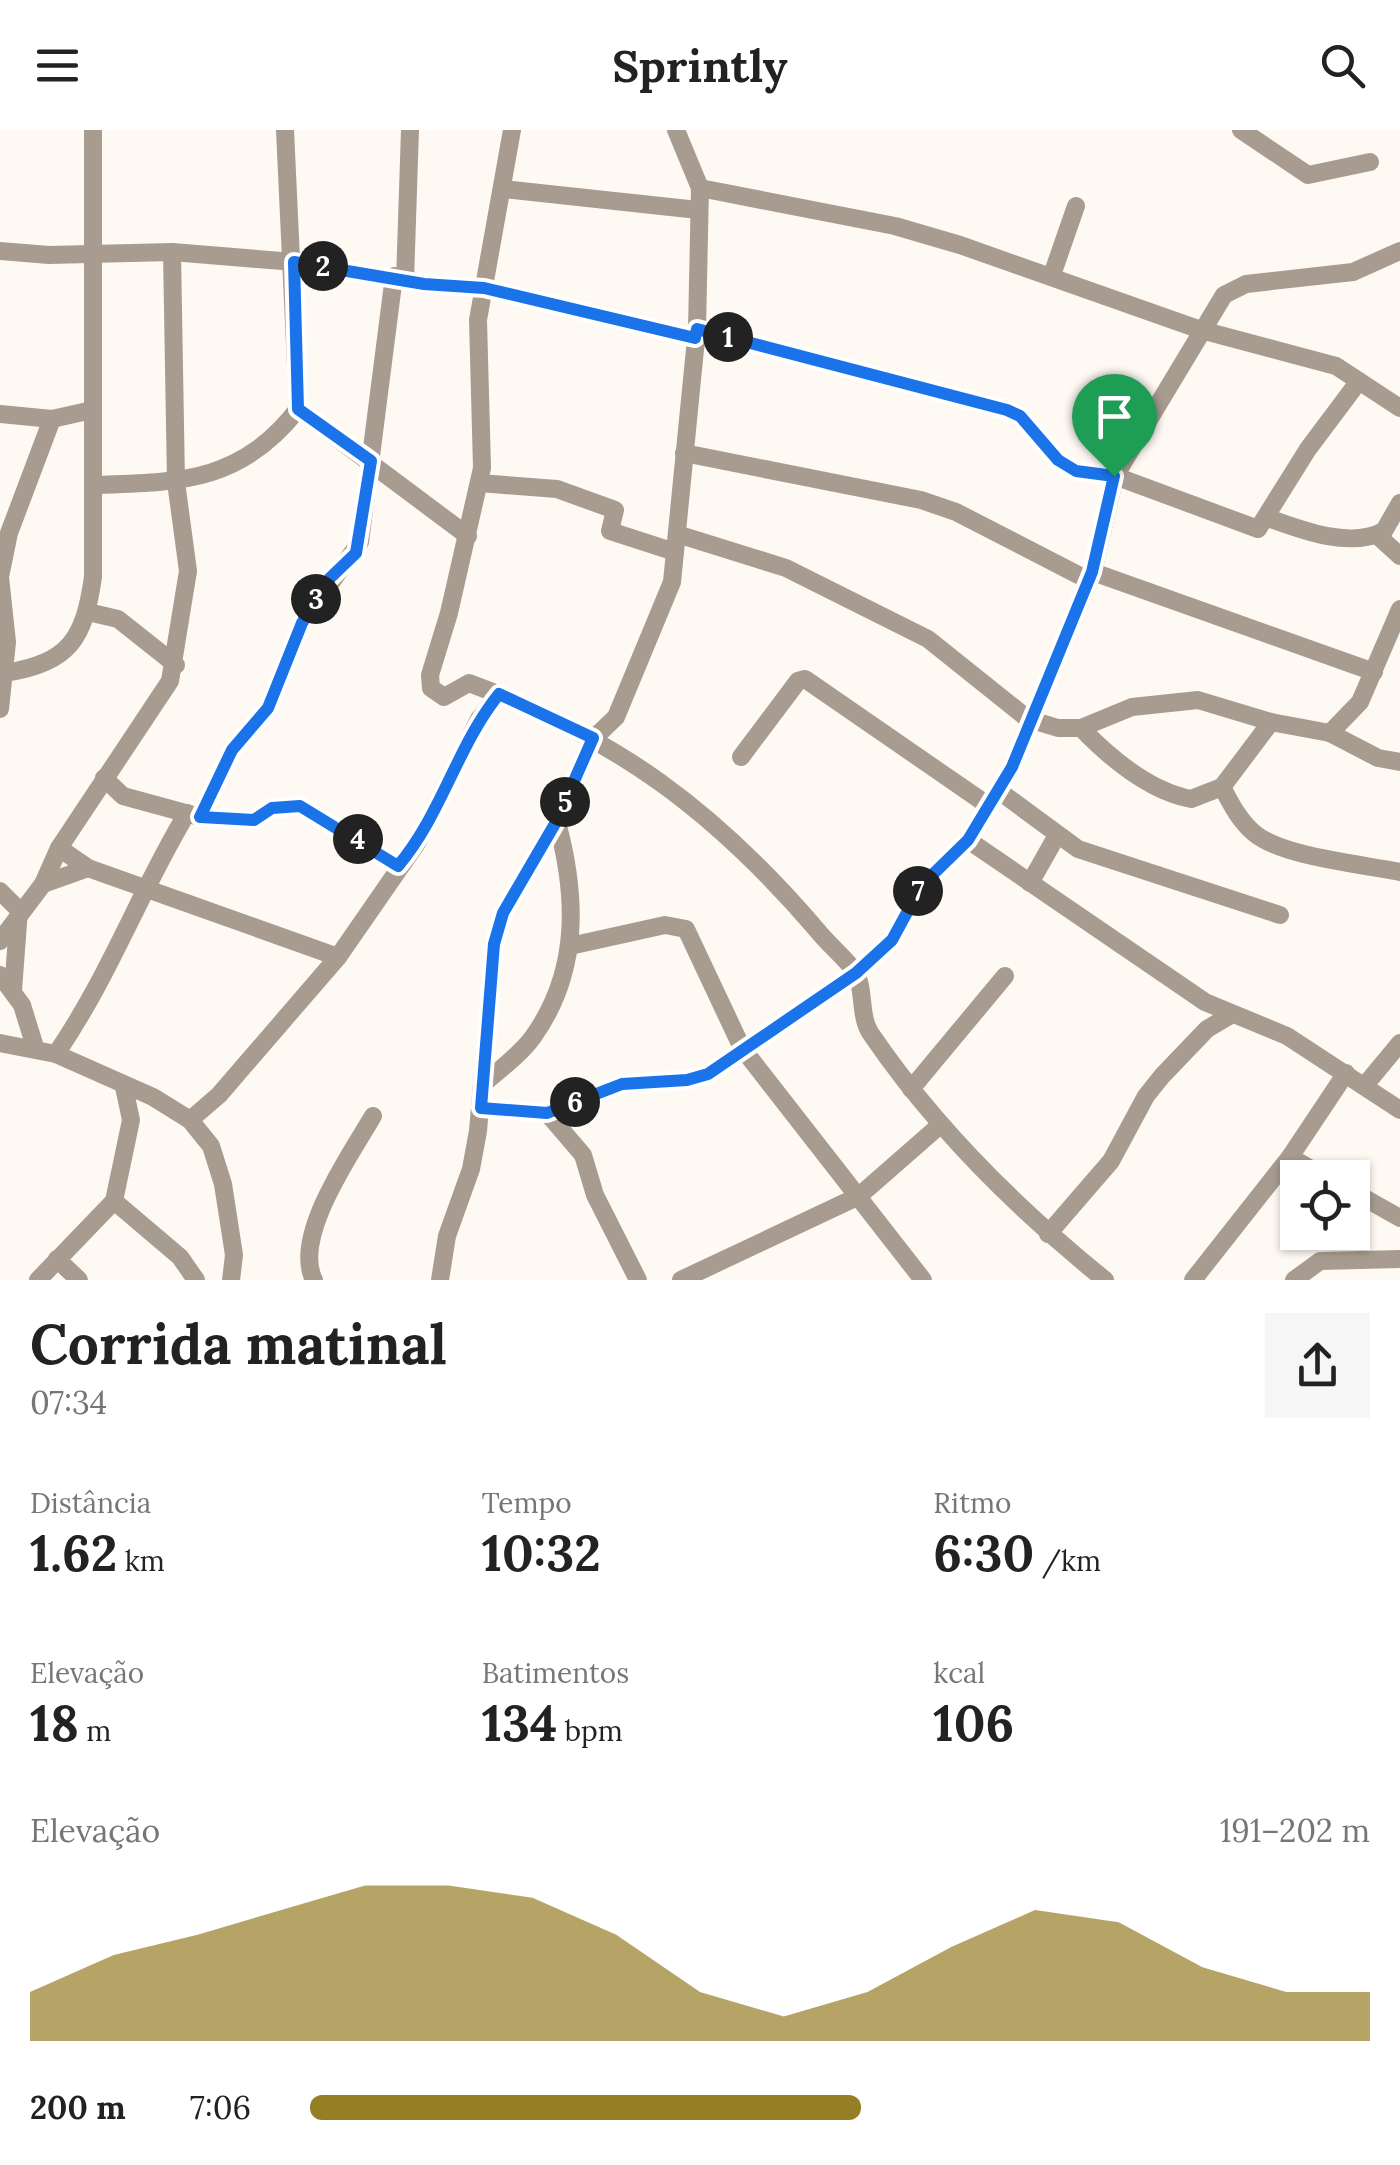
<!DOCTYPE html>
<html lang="pt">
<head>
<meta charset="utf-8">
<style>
  body { margin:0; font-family:Lora,serif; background:#f6f6f6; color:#222; height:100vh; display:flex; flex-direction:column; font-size:38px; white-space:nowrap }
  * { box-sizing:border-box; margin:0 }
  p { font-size:32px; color:#767676 }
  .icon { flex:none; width:55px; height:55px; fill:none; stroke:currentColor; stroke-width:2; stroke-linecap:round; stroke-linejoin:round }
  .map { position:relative; height:1150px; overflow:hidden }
  .sheet { display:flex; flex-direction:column; background:#fff; flex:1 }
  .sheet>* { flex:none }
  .tools { position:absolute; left:1280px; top:1030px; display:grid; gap:20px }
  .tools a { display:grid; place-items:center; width:90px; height:90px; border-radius:0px; background:#fff; box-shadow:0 2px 8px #0004; font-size:50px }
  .pin { position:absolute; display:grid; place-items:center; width:85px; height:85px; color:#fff; margin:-102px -42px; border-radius:50% 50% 50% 0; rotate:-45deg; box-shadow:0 0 10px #0007 }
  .pin .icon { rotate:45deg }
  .km { position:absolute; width:50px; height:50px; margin:-25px; border-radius:50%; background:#222; color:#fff; font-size:28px; line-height:50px; text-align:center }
  .round { display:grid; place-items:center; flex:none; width:105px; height:105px; border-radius:0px; background:#f6f6f6 }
  .overview { display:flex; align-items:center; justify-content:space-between; height:170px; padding:0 30px }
  h1 { font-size:55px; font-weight:700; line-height:75px }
  .metrics { display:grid; grid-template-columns:repeat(3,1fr); gap:15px; height:170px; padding:10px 30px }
  .metrics div { display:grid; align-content:center }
  .metrics b { font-size:50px; font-weight:700 }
  .metrics small { font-size:28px; font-weight:400 }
  .metrics p { font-size:28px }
  .chart { height:280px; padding:20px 30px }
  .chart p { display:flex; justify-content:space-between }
  .chart svg { width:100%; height:180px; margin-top:10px; fill:#967e25; opacity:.7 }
  ul { padding:0 30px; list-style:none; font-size:32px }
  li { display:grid; grid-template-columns:160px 120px 1fr; align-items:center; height:75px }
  li i { height:25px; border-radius:12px; background:#967e25 }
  header { display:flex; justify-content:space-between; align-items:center; height:130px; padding:0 30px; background:#fff; font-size:45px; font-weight:700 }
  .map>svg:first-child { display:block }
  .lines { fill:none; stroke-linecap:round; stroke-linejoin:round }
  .minor { stroke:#a89c90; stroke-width:18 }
  .route-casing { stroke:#fff; stroke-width:20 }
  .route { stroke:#1a73e8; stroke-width:12 }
</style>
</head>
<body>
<header><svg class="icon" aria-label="menu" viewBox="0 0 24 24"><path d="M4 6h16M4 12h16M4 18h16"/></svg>Sprintly<svg class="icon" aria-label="search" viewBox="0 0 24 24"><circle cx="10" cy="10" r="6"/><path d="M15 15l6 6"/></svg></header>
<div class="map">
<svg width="1400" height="1150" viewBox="0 0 1400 1150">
  <rect width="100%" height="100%" fill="#fef9f3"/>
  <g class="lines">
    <g class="minor">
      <path d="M 512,0 L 478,190 L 482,338 L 449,483 L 430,545 L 431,558 L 444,567 L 469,553 C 617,608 715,681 817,800 C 828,814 842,825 853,839 C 866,855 858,885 871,904 C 935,998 1016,1078 1105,1150"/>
      <path d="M 1241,0 L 1308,45 L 1370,32"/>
      <path d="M 700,58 L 895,96 L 960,115 L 1201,200 L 1336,236 L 1400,278"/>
      <path d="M 504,59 L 698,80"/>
      <path d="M 0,121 L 49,125 L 172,122 L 294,132 L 425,154 L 484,158 L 695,208"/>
      <path d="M 1052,145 L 1076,76"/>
      <path d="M 405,151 L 410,0"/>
      <path d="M 697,199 L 1007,280 L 1020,286 L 1058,330 L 1076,341 L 1115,346 L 1258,399 L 1308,319 L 1359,251"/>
      <path d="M 298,279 L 468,406"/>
      <path d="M 0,284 L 52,289 L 92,280"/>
      <path d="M 684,323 L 921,370 L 956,382 L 1088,450"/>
      <path d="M 479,353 L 557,359 L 615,380 L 610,401 L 675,422"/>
      <path d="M 94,355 C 181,352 240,353 298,279 L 285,0"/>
      <path d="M 1268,388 C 1301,400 1350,419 1384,401 L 1400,373"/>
      <path d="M 677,404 L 786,438 L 928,509 L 1028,589 L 1058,598 L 1081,598 L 1132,577 L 1198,570 L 1271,592 L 1330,603 L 1378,628 L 1400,632"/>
      <path d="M 1377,405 L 1400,426"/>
      <path d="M 1093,442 L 1374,542"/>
      <path d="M 88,482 L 118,489 L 176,535"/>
      <path d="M 6,543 C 70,532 84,509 93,447 L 93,0"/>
      <path d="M 0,579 L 7,512 L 0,447 L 9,403 L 52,289"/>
      <path d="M 1081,598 C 1110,628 1149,661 1191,669 L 1222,657 L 1271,592"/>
      <path d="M 1330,603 L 1360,572 L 1400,479"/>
      <path d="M 741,627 L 798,551 L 805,549 L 989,676"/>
      <path d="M 104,648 L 123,666 L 200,687 L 254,690 L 273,678 L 300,676 L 398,736"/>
      <path d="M 1222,657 C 1231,674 1239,690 1254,703 C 1282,727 1362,734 1400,742"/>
      <path d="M 999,661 L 1078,719 L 1280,785"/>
      <path d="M 200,687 L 232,620 L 268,579 L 302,493 L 360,412 L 394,146"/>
      <path d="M 968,710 L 1205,872 L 1287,906 L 1400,980"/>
      <path d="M 88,738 L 338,827"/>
      <path d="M 1030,753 L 1056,707"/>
      <path d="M 43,754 L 88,738 L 59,718"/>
      <path d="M 0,761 L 19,780 L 13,860"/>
      <path d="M 0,811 L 43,754 L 59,718 L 170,551 L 188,441 L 176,352 L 172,122"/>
      <path d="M 570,816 L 665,795 L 686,799 L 742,918 L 923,1150"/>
      <path d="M 0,845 L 22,875 L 35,917"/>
      <path d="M 0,913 L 56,924 L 153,967 L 190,990 L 211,1016 L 223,1054 L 234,1125 L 231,1150"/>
      <path d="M 56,924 C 110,845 139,763 187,683"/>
      <path d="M 1366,954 L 1400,913"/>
      <path d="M 482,955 C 499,940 520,925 533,907 C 580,841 577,766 557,692"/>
      <path d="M 911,959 L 1005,846"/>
      <path d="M 481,978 L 547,983 L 622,954 L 687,950 L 708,944 L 857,843 L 892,810 L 922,755 L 968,710 L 1012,637 L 1093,442 L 1115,346 L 1224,165 L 1246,154 L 1353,142 L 1400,121"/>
      <path d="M 547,983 L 583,1025 L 595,1065 L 638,1150"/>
      <path d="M 190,990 L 219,965 L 338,827 L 417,713 L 479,589 L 499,564"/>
      <path d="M 1290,1027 L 1327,1048"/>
      <path d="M 1352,1061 L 1400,1088"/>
      <path d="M 114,1071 L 180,1127 L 196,1150"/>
      <path d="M 1048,1104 L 1111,1031 L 1146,966 L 1162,946 L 1207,899 L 1229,886"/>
      <path d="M 57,1129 L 79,1150"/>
      <path d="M 38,1150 L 114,1071 L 131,990 L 124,957"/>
      <path d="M 314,1150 C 292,1107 351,1024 373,986"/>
      <path d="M 440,1150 L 447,1106 L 471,1039 L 478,1001 L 494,814 L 503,783 L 557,692 L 593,609 L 616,587 L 672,452 L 697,199 L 700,58 L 676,0"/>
      <path d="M 681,1150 L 859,1066 L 939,996"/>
      <path d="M 1193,1150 L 1290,1027 L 1346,943"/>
      <path d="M 1294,1150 L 1320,1131 L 1400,1129"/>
    </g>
  </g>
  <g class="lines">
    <g class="route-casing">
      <path id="route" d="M 294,132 L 424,154 L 484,158 L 695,208 L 697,199 L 1007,280 L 1020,286 L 1058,330 L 1076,341 L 1114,346 L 1092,442 L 1012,637 L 968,710 L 922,755 L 892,810 L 856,843 L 708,944 L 687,950 L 622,954 L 547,983 L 481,978 L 494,814 L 503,783 L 556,692 L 593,608 L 499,564 C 457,616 442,684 398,736 L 300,676 L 272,678 L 254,690 L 200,687 L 232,620 L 268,578 L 302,493 L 330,448 L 356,423 L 371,331 L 298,279 Z"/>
    </g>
    <use href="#route" class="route"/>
  </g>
</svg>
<div class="tools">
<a><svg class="icon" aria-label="locate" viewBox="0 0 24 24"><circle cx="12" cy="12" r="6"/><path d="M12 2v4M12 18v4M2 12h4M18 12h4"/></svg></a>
</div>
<div class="pin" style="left:1114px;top:346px;background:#1e9e55"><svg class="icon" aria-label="arrive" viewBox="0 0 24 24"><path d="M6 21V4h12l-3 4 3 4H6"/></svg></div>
<b class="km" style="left:728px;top:207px">1</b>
<b class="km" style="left:323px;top:136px">2</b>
<b class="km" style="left:316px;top:469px">3</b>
<b class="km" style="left:358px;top:709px">4</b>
<b class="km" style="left:565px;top:672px">5</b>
<b class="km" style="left:575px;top:972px">6</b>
<b class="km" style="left:918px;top:761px">7</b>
</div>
<section class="sheet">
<div class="overview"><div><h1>Corrida matinal</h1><p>07:34</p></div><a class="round"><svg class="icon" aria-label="share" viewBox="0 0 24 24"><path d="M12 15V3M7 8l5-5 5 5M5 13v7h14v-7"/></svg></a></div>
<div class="metrics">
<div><p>Distância</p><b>1.62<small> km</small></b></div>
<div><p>Tempo</p><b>10:32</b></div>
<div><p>Ritmo</p><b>6:30<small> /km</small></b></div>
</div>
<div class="metrics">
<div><p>Elevação</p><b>18<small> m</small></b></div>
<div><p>Batimentos</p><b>134<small> bpm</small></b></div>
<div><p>kcal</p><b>106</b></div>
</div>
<div class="chart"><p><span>Elevação</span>191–202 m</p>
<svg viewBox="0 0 160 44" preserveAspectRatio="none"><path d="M0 44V32L10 23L20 18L30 12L40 6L50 6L60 9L70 18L80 32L90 38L100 32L110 21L120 12L130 15L140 26L150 32L160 32V44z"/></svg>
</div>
<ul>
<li><b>200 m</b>7:06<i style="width:52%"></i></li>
</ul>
</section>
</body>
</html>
